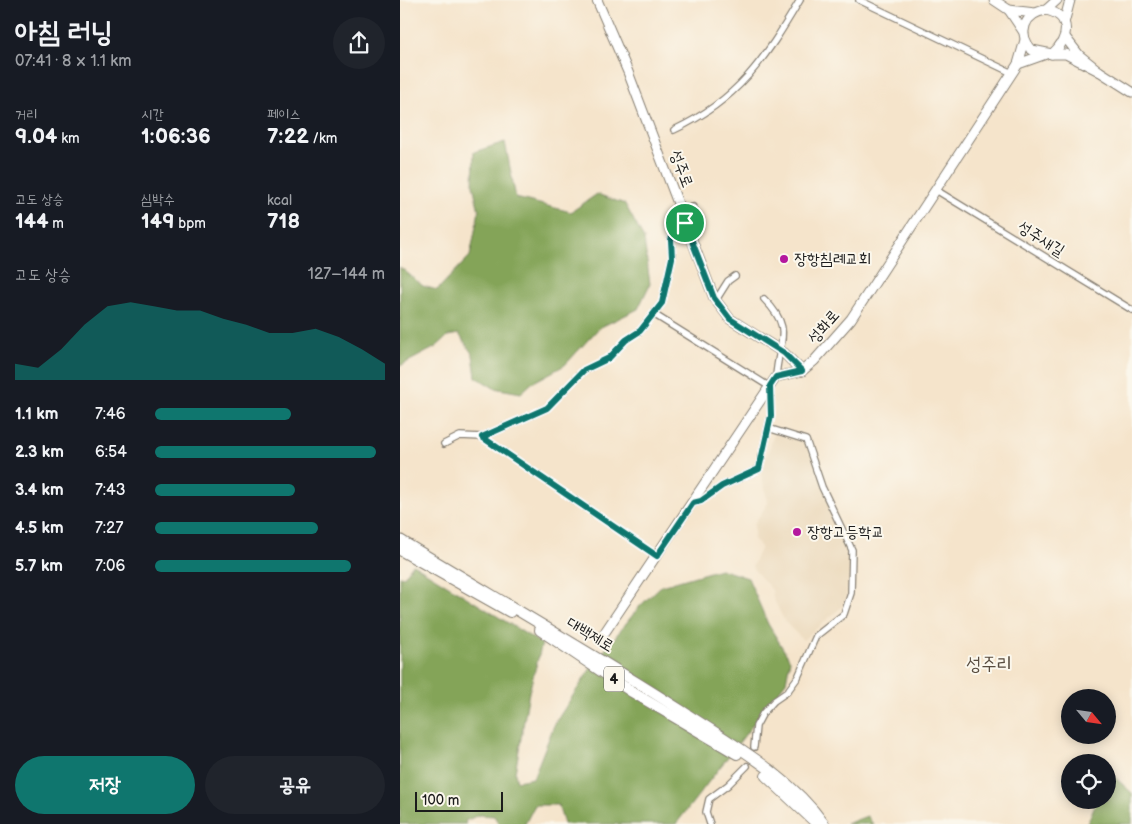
<!DOCTYPE html>
<html lang="ko">
<head>
<meta charset="utf-8">
<style>
  body { margin:0; font-family:"Balsamiq Sans","Poor Story",sans-serif; background:#20242c; color:#f1f3f6; height:100vh; display:flex; flex-direction:column; font-size:19px; white-space:nowrap }
  * { box-sizing:border-box; margin:0 }
  p { font-size:16px; color:#9ea1a6 }
  .icon { flex:none; width:28px; height:28px; fill:none; stroke:currentColor; stroke-width:2; stroke-linecap:round; stroke-linejoin:round }
  .map { position:relative; flex:1; overflow:hidden }
  .details { display:flex; flex-direction:column; background:#171b24; width:400px }
  .details>* { flex:none }
  .needle { width:32px; rotate:119deg }
  .fabs { position:absolute; left:661px; top:689px; display:grid; gap:10px }
  .fabs a { display:grid; place-items:center; width:55px; height:55px; border-radius:50%; background:#171b24; box-shadow:0 2px 12px #0003; font-size:25px }
  .scale { position:absolute; left:15px; bottom:12px; width:88px; box-sizing:border-box; padding-left:5px; border:2px solid #1c1c1c; border-top:0; font-size:14px; line-height:18px; white-space:nowrap; color:#1c1c1c; -webkit-text-stroke:4px #fbf7ec; paint-order:stroke }
  .pin { position:absolute; display:grid; place-items:center; width:42px; height:42px; color:#fff; margin:-21px; border:2px solid #fff; border-radius:50%; box-shadow:0 1px 5px #0007 }
  .round { display:grid; place-items:center; flex:none; width:52px; height:52px; border-radius:26px; background:#20242c }
  .summary { display:flex; align-items:center; justify-content:space-between; height:85px; padding:0 15px }
  h1 { font-size:28px; font-weight:700; line-height:38px }
  .figures { display:grid; grid-template-columns:repeat(3,1fr); gap:8px; height:85px; padding:5px 15px }
  .figures div { display:grid; align-content:center }
  .figures b { font-size:21px; font-weight:700 }
  .figures small { font-size:14px; font-weight:400 }
  .figures p { font-size:14px }
  .chart { height:140px; padding:10px 15px }
  .chart p { display:flex; justify-content:space-between }
  .chart svg { width:100%; height:90px; margin-top:5px; fill:#0f766e; opacity:.7 }
  .button { display:flex; gap:10px; margin-top:auto; padding:10px 15px }
  .button a { flex:1; height:58px; border-radius:30px; background:#0f766e; color:#fff; font-size:20px; font-weight:700; line-height:58px; text-align:center }
  .button a+a { background:#20242c; color:#f1f3f6 }
  ul { padding:0 15px; list-style:none; font-size:16px }
  li { display:grid; grid-template-columns:80px 60px 1fr; align-items:center; height:38px }
  li i { height:12px; border-radius:6px; background:#0f766e }
  main { display:flex; flex:1; min-height:0 }
  .map>svg:first-child { display:block }
  .built { fill:#ebd8ba }
  .forest { fill:#84a459; stroke:#50603a }
  .lines { fill:none; stroke-linecap:round; stroke-linejoin:round }
  .street-casing { stroke:#888074; stroke-width:8 }
  .secondary-casing { stroke:#888074; stroke-width:11 }
  .highway-casing { stroke:#888074; stroke-width:12 }
  .street { stroke:#fff; stroke-width:5.5 }
  .secondary { stroke:#fff; stroke-width:9 }
  .highway { stroke:#fff; stroke-width:10 }
  .route-casing { stroke:#fff; stroke-width:10 }
  .route { stroke:#0f766e; stroke-width:6 }
  .poi-dot { fill:#b5179e; stroke:#fbf7ec; stroke-width:2 }
  .labels { text-anchor:middle; dominant-baseline:central; stroke-width:4; stroke-linejoin:round; paint-order:stroke }
  .shield { fill:#fbf7ec; stroke:#5f5e5a; stroke-width:1 }
  .shield-label { font-size:15px; font-weight:bold; fill:#1c1c1c }
  .street-label { font-size:16px; fill:#1c1c1c; stroke:#fbf7ec }
  .poi-label { font-size:16px; fill:#1c1c1c; stroke:#fbf7ec; text-anchor:start }
  .quarter-label { font-size:19px; fill:#584c3f; stroke:#fbf7ec }
</style>
</head>
<body>
<main>
<section class="details">
<div class="summary"><div><h1>아침 러닝</h1><p>07:41 · 8 × 1.1 km</p></div><a class="round"><svg class="icon" aria-label="share" viewBox="0 0 24 24"><path d="M12 15V3M7 8l5-5 5 5M5 13v7h14v-7"/></svg></a></div>
<div class="figures">
<div><p>거리</p><b>9.04<small> km</small></b></div>
<div><p>시간</p><b>1:06:36</b></div>
<div><p>페이스</p><b>7:22<small> /km</small></b></div>
</div>
<div class="figures">
<div><p>고도 상승</p><b>144<small> m</small></b></div>
<div><p>심박수</p><b>149<small> bpm</small></b></div>
<div><p>kcal</p><b>718</b></div>
</div>
<div class="chart"><p><span>고도 상승</span>127–144 m</p>
<svg viewBox="0 0 160 44" preserveAspectRatio="none"><path d="M0 44V36L10 38L20 29L30 17L40 8L50 6L60 8L70 10L80 10L90 14L100 17L110 21L120 21L130 19L140 23L150 29L160 36V44z"/></svg>
</div>
<ul>
<li><b>1.1 km</b>7:46<i style="width:59%"></i></li>
<li><b>2.3 km</b>6:54<i style="width:96%"></i></li>
<li><b>3.4 km</b>7:43<i style="width:61%"></i></li>
<li><b>4.5 km</b>7:27<i style="width:71%"></i></li>
<li><b>5.7 km</b>7:06<i style="width:85%"></i></li>
</ul>
<div class="button"><a>저장</a><a>공유</a></div>
</section>
<div class="map">
<svg width="732" height="824" viewBox="0 0 732 824">
  <rect width="100%" height="100%" fill="#fbf7ec"/>
  <filter id="ink" filterUnits="userSpaceOnUse"><feTurbulence type="fractalNoise" baseFrequency=".02" numOctaves="2"/><feDisplacementMap in="SourceGraphic" scale="10" xChannelSelector="R" yChannelSelector="G"/><feConvolveMatrix kernelMatrix="1 2 1 2 8 2 1 2 1" color-interpolation-filters="sRGB"/></filter>
  <filter id="wash" filterUnits="userSpaceOnUse"><feTurbulence type="fractalNoise" baseFrequency=".0096" numOctaves="4" result="noise"/><feDisplacementMap in="SourceGraphic" scale="20" xChannelSelector="R" yChannelSelector="G"/><feGaussianBlur stdDeviation="1.12" result="paint"/><feColorMatrix in="noise" values="0 0 0 0 0 0 0 0 0 0 0 0 0 0 0 0 0 1.4 0 .05"/><feComposite in="paint" operator="in"/></filter>
  <g filter="url(#wash)">
    <rect width="100%" height="100%" fill="#f5e4cb"/>
    <path class="built" d="M 374,434 L 405,442 L 448,549 L 450,580 L 444,605 L 403,640 L 385,622 L 373,598 L 372,590 L 352,567 L 361,547 L 354,539 L 354,524 L 368,503 L 361,474 Z"/>
    <g class="forest">
      <path d="M 105,142 L 116,198 L 171,212 L 197,194 L 225,204 L 244,239 L 250,284 L 238,309 L 199,328 L 165,365 L 132,383 L 121,393 L 94,388 L 76,377 L 73,355 L 59,334 L 48,336 L 36,347 L 0,366 L 0,267 L 23,286 L 37,290 L 70,256 L 79,211 L 73,185 L 74,152 Z"/>
      <path d="M 13,564 L 142,644 L 129,692 L 115,773 L 117,781 L 133,778 L 155,723 L 193,665 L 239,607 L 261,586 L 320,569 L 348,578 L 368,624 L 390,660 L 386,682 L 276,824 L 164,824 L 158,805 L 135,805 L 125,824 L 99,824 L 94,816 L 79,815 L 65,821 L 66,824 L 0,824 L 0,576 L 4,577 Z"/>
      <path d="M 708,771 L 732,793 L 732,824 L 687,824 L 697,800 L 708,800 Z"/>
      <path d="M 467,816 L 473,824 L 446,824 Z"/>
    </g>
  </g>
  <g filter="url(#ink)">
    <g class="lines">
      <g class="street-casing">
        <g id="street">
          <path d="M 459,0 L 612,73"/>
          <path d="M 274,130 C 338,100 365,59 400,0"/>
          <path d="M 536,190 L 732,310"/>
          <path d="M 281,212 L 293,207"/>
          <path d="M 364,299 C 395,330 378,341 376,377"/>
          <path d="M 316,300 L 328,281 L 335,276"/>
          <path d="M 255,315 L 370,387 L 371,415 L 359,469 L 322,486 L 301,501 L 293,503"/>
          <path d="M 82,437 L 257,556"/>
          <path d="M 44,444 L 60,436 L 82,437 L 147,408 L 184,370 L 209,358 L 226,340 L 240,331 L 262,303 L 272,258 L 271,240 L 274,231 L 285,223"/>
          <path d="M 354,747 L 356,726 L 363,713 L 374,701 L 387,692 L 398,677 L 416,636 L 444,614 L 451,593 L 452,550 L 422,487 L 406,440 L 368,428"/>
          <path d="M 310,824 L 306,812 L 309,799 L 328,785 L 347,766"/>
        </g>
      </g>
      <g class="secondary-casing">
        <g id="secondary">
          <path d="M 197,0 L 228,72 L 314,298 L 330,319 L 384,353 L 402,371"/>
          <path d="M 594,0 L 609,10"/>
          <path d="M 646,10 C 673,16 669,39 652,54 L 632,50 C 617,34 624,13 646,10 Z"/>
          <path d="M 646,10 L 657,0"/>
          <path d="M 664,23 L 670,0"/>
          <path d="M 623,31 L 609,10 L 635,13"/>
          <path d="M 625,40 L 618,64 L 646,54"/>
          <path d="M 652,54 L 666,54 L 699,71 L 679,55 L 665,37"/>
          <path d="M 699,71 L 732,92"/>
          <path d="M 201,638 L 376,377 L 402,371 L 414,361 L 451,319 L 618,64"/>
        </g>
      </g>
      <g class="highway-casing">
        <g id="highway">
          <path d="M 0,540 C 94,597 190,652 282,711 C 332,744 389,775 424,824"/>
          <path d="M 0,550 L 110,612"/>
          <path d="M 140,630 L 232,692 L 337,754"/>
          <path d="M 366,776 L 417,824"/>
        </g>
      </g>
      <use href="#street" class="street"/>
      <use href="#secondary" class="secondary"/>
      <use href="#highway" class="highway"/>
    </g>
  </g>
  <g class="lines" filter="url(#ink)">
    <g class="route-casing">
      <path id="route" d="M 285,223 L 314,298 L 330,319 L 384,353 L 402,371 L 376,377 L 370,386 L 371,416 L 359,469 L 322,486 L 301,501 L 293,503 L 257,556 L 82,437 L 147,408 L 184,370 L 209,358 L 226,340 L 240,331 L 262,303 L 272,258 L 271,240 L 274,231 Z"/>
    </g>
    <use href="#route" class="route"/>
  </g>
  <g class="poi-dot">
    <circle cx="384" cy="259" r="5"/>
    <circle cx="397" cy="532" r="5"/>
  </g>
  <g class="labels">
    <rect class="shield" x="204" y="666.5" width="20" height="25" rx="4"/>
    <g class="shield-label">
      <text x="214" y="679">4</text>
    </g>
    <g class="street-label">
      <text transform="translate(281 169) rotate(69)">성주로</text>
      <text transform="translate(641 239) rotate(32)">성주새길</text>
      <text transform="translate(424 327) rotate(-49)">성화로</text>
      <text transform="translate(190 635) rotate(31)">대백제로</text>
    </g>
    <g class="poi-label">
      <text x="394" y="259">장항침례교회</text>
      <text x="407" y="532">장항고등학교</text>
    </g>
    <g class="quarter-label">
      <text x="589" y="664">성주리</text>
    </g>
  </g>
</svg>
<div class="fabs">
<a><svg class="needle" viewBox="-14 -14 28 28"><path d="M0-13l5 13h-10z" fill="#e53935"/><path d="M0 13l5-13h-10z" fill="#9ea1a6"/></svg></a>
<a><svg class="icon" aria-label="locate" viewBox="0 0 24 24"><circle cx="12" cy="12" r="6"/><path d="M12 2v4M12 18v4M2 12h4M18 12h4"/></svg></a>
</div>
<div class="scale">100 m</div>
<div class="pin" style="left:285px;top:223px;background:#1e9e55"><svg class="icon" aria-label="arrive" viewBox="0 0 24 24"><path d="M6 21V4h12l-3 4 3 4H6"/></svg></div>
</div>
</main>
</body>
</html>
